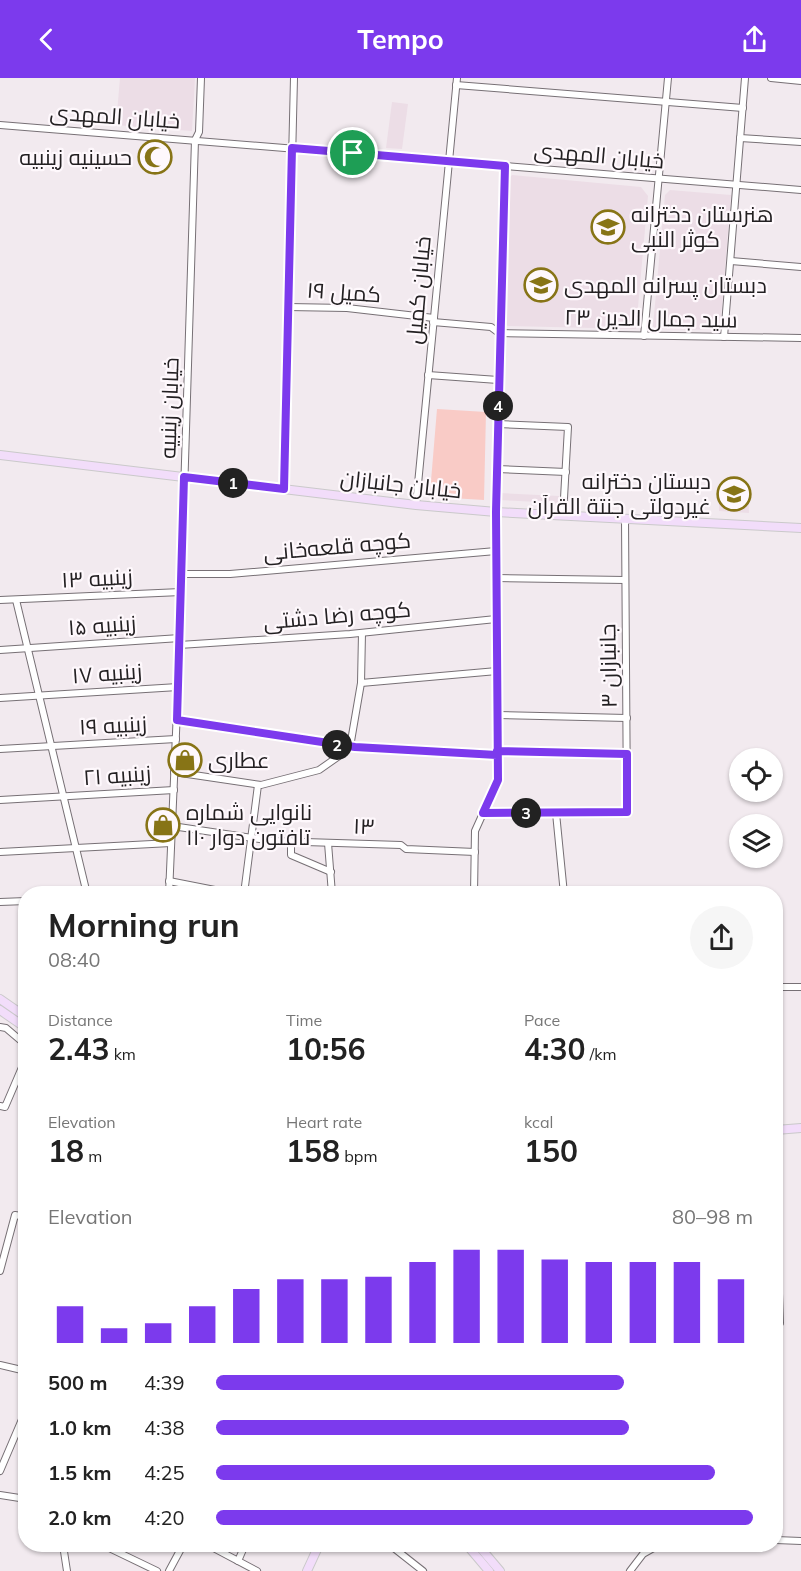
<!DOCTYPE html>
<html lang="en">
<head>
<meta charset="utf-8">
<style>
  body { margin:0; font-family:Mulish,Cairo,sans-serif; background:#f6f6f6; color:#222; height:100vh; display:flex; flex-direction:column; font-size:22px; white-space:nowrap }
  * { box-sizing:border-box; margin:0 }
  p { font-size:20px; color:#767676 }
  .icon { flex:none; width:33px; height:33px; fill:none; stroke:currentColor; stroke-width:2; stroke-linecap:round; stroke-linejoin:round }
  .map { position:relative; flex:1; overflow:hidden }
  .side { position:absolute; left:18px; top:808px; width:765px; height:666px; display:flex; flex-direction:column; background:#fff; border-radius:24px; box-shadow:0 2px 4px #0004 }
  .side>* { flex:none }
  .buttons { position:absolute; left:729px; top:670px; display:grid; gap:12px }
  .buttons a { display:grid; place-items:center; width:54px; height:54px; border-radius:50%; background:#fff; box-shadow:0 2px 4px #0004; font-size:30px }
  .pin { position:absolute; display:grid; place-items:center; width:51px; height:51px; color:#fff; margin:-26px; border:3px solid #fff; border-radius:50%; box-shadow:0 2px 6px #0007 }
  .km { position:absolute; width:30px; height:30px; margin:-15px; border-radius:50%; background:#222; color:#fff; font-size:16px; line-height:30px; text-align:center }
  .round { display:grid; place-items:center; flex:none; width:63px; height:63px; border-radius:32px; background:#f6f6f6 }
  .head { display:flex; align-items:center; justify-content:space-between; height:102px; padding:0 30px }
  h1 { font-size:33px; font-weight:700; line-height:45px }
  .stats { display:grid; grid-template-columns:repeat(3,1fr); gap:9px; height:102px; padding:6px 30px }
  .stats div { display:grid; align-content:center }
  .stats b { font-size:30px; font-weight:700 }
  .stats small { font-size:16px; font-weight:400 }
  .stats p { font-size:16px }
  .chart { height:168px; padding:12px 30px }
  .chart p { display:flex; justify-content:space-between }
  .chart svg { width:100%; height:108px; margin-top:6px; stroke:#7c3aed; stroke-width:6 }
  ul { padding:0 30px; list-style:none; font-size:20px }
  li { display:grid; grid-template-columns:96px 72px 1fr; align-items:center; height:45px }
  li i { height:15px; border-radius:8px; background:#7c3aed }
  header { display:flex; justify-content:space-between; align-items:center; height:78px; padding:0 30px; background:#7c3aed; color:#fff; font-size:27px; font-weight:700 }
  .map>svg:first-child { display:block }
  .built { fill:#ecdde6 }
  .green { fill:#f9cbc6 }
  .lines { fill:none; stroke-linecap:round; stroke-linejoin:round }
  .minor-casing { stroke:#777075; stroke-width:8 }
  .major-casing { stroke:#cac9ca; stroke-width:10 }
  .minor { stroke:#fff; stroke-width:6 }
  .major { stroke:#f2ddfa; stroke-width:8 }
  .route-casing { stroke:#fff; stroke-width:12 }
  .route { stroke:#7c3aed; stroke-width:8 }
  .labels { text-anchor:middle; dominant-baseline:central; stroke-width:4.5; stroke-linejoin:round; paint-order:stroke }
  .street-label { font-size:22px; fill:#232022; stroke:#fef8fc }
  .poi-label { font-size:22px; fill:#232022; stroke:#fef8fc; text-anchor:start }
</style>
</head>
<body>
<header><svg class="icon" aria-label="back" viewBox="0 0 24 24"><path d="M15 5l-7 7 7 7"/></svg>Tempo<svg class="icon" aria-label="share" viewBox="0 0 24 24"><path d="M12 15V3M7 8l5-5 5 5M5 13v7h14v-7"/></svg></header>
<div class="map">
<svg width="801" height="1493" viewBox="0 0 801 1493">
  <rect width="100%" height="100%" fill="#f2eaef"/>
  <g class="built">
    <path d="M 120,0 L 195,0 L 192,53 L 116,47 Z"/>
    <path d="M 392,24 L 408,26 L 402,71 L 386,70 Z"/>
    <path d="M 512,97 L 641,109 L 648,118 L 636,251 L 508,248 L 505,246 L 510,99 Z"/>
    <path d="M 670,112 L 731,117 L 720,252 L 655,251 L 653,248 L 665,117 Z"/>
    <path d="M 719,406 L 748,407 L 749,435 L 719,433 Z"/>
    <path d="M 500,415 L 559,418 L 559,425 L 499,422 Z"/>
  </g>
  <path class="green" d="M 437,331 L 486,334 L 484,422 L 435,419 L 430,415 Z"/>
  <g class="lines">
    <g class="minor-casing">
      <g id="minor">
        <path d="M 771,0 L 801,3"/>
        <path d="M 456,7 L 743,30"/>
        <path d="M 0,47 L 801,112"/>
        <path d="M 740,60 L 801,64"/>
        <path d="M 731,183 L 801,189"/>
        <path d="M 288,229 L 347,230 L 434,240"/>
        <path d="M 433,244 L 491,249 L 499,255"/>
        <path d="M 499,255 L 801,260"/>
        <path d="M 644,258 L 668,0"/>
        <path d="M 724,259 L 745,0"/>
        <path d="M 428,297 L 498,302"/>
        <path d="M 498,346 L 568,349 L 563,438"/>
        <path d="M 497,391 L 566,394"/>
        <path d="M 284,411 L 294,0"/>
        <path d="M 416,427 L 457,0"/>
        <path d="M 182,496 L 230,496 L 496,473"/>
        <path d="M 496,500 L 625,502"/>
        <path d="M 0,522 L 181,514"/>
        <path d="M 16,522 L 87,816"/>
        <path d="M 179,567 L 350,556 L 496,541"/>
        <path d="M 0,572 L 180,560"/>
        <path d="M 361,605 L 497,593"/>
        <path d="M 0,620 L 178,609"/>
        <path d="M 497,637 L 627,640"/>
        <path d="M 177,642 L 355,669 L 497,677"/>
        <path d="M 350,669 L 361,605 L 362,555"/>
        <path d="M 0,671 L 176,661"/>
        <path d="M 497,673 L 627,676"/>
        <path d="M 174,694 L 261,707 L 319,692 L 339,678 L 346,668"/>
        <path d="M 0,722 L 174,712"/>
        <path d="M 483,735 L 627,734 L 625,441"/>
        <path d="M 556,735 L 564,816"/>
        <path d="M 172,748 L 273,763 L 401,767 L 406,771 L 475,774"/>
        <path d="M 291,763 L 291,777 L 331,794"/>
        <path d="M 328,765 L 332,816"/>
        <path d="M 0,774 L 171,765"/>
        <path d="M 169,803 L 235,816"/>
        <path d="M 169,816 L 178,609 L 195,62 L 199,54 L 201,0"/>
        <path d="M 244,816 L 258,707"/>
        <path d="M 474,816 L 475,753 L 498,702 L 496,434 L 505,88"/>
        <path d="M 0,824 L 26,823"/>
        <path d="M 776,909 L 801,909"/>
        <path d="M 0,949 L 6,950 L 26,967"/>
        <path d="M 0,1028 L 5,1029 L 26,980"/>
        <path d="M 776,1128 L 780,1245 L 776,1246"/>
        <path d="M 0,1193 L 15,1137 L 26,1139"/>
        <path d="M 0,1287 L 26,1293"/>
        <path d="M 0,1393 L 26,1332"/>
        <path d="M 0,1417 L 26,1421"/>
        <path d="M 776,1462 L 801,1463"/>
        <path d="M 63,1467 L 67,1493"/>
        <path d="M 103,1467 L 157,1493"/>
        <path d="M 208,1467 L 257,1493"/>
        <path d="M 390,1467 L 423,1493"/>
        <path d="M 238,1483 L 245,1467"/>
        <path d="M 169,1493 L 183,1467"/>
        <path d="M 630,1493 L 643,1476 L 659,1467"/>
      </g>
    </g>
    <g class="major-casing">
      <g id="major">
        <path d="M 0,377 L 416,427 L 496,434 L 801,450"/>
        <path d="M 0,921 L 26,939"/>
        <path d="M 0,932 L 26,950"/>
        <path d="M 776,1052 L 801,1050"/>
        <path d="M 467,1467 L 489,1493"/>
        <path d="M 478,1467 L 500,1493"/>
        <path d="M 307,1493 L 319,1467"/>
      </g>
    </g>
    <use href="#minor" class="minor"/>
    <use href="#major" class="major"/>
  </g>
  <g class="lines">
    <g class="route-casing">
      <path id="route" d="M 353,75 L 292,70 L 284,411 L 184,399 L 177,642 L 355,669 L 497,677 L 497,673 L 627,676 L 627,734 L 483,735 L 498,702 L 496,434 L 505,88 L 353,75"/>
    </g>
    <use href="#route" class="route"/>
  </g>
  <defs>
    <g id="mosque-ring" transform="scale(1.725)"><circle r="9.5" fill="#fef8fc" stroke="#877416" stroke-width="1.5"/><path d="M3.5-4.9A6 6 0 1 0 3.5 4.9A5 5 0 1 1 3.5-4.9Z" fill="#877416"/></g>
    <g id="school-ring" transform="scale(1.725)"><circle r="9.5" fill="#fef8fc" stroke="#877416" stroke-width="1.5"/><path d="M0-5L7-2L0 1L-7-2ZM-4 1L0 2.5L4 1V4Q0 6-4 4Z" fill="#877416"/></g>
    <g id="shop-ring" transform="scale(1.725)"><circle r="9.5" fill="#fef8fc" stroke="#877416" stroke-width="1.5"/><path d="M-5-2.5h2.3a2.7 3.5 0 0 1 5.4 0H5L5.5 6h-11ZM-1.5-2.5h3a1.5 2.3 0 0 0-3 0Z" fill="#877416"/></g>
  </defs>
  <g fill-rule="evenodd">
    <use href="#mosque-ring" x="155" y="79"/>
    <use href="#school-ring" x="608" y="149"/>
    <use href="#school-ring" x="541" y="207"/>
    <use href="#school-ring" x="734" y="416"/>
    <use href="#shop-ring" x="185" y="682"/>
    <use href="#shop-ring" x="163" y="747"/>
  </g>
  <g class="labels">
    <g class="street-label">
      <text transform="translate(115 38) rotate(4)">خیابان المهدی</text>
      <text transform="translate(599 77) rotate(5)">خیابان المهدی</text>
      <text transform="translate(418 212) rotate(-85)">خیابان کمیل</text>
      <text transform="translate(344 214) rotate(4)">کمیل ۱۹</text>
      <text transform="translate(651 240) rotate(1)">سید جمال الدین ۲۳</text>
      <text transform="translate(169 330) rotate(-88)">خیابان زینبیه</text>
      <text transform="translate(401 406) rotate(6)">خیابان جانبازان</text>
      <text transform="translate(337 468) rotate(-5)">کوچه قلعه‌خانی</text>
      <text transform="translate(97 500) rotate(-3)">زینبیه ۱۳</text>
      <text transform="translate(337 537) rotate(-5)">کوچه رضا دشتی</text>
      <text transform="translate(102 547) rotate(-4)">زینبیه ۱۵</text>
      <text transform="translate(608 588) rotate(-91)">جانبازان ۳</text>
      <text transform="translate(107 595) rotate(-4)">زینبیه ۱۷</text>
      <text transform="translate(113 647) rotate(-3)">زینبیه ۱۹</text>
      <text transform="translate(117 697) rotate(-4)">زینبیه ۲۱</text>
      <text transform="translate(364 748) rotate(2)">۱۳</text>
    </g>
    <g class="poi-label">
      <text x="132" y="79" text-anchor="end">حسینیه زینبیه</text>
      <text x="631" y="136">هنرستان دخترانه<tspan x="631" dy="25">کوثر النبی</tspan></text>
      <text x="564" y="207">دبستان پسرانه المهدی</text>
      <text x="711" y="403" text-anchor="end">دبستان دخترانه<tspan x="711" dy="25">غیردولتی جنتة القرآن</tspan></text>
      <text x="208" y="682">عطاری</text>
      <text x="186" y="734">نانوایی شماره<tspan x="186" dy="25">۱۱۰ تافتون دوار</tspan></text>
    </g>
  </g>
</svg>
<div class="buttons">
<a><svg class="icon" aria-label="locate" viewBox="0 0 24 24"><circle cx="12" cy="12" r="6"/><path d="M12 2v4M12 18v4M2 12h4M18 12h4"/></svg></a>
<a><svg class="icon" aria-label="layers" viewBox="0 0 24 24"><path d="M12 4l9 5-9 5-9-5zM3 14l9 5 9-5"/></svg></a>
</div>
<div class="pin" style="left:353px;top:75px;background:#1e9e55"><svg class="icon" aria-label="arrive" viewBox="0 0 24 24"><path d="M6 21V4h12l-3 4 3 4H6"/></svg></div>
<b class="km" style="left:233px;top:405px">1</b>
<b class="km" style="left:337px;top:667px">2</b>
<b class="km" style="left:526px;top:735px">3</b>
<b class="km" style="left:498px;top:328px">4</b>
<section class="side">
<div class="head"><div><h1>Morning run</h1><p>08:40</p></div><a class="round"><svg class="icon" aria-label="share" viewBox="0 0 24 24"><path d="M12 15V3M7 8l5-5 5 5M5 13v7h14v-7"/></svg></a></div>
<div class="stats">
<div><p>Distance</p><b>2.43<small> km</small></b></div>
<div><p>Time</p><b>10:56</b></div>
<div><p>Pace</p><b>4:30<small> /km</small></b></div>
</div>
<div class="stats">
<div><p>Elevation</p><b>18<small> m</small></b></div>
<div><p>Heart rate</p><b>158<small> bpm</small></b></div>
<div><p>kcal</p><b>150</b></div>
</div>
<div class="chart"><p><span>Elevation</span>80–98 m</p>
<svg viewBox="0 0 160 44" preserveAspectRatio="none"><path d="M5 44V29M15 44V38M25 44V36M35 44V29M45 44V22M55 44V18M65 44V18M75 44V17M85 44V11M95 44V6M105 44V6M115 44V10M125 44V11M135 44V11M145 44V11M155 44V18"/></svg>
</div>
<ul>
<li><b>500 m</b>4:39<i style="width:76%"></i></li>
<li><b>1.0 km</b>4:38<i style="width:77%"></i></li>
<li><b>1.5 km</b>4:25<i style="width:93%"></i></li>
<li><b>2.0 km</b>4:20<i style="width:100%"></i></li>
</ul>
</section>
</div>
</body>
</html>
